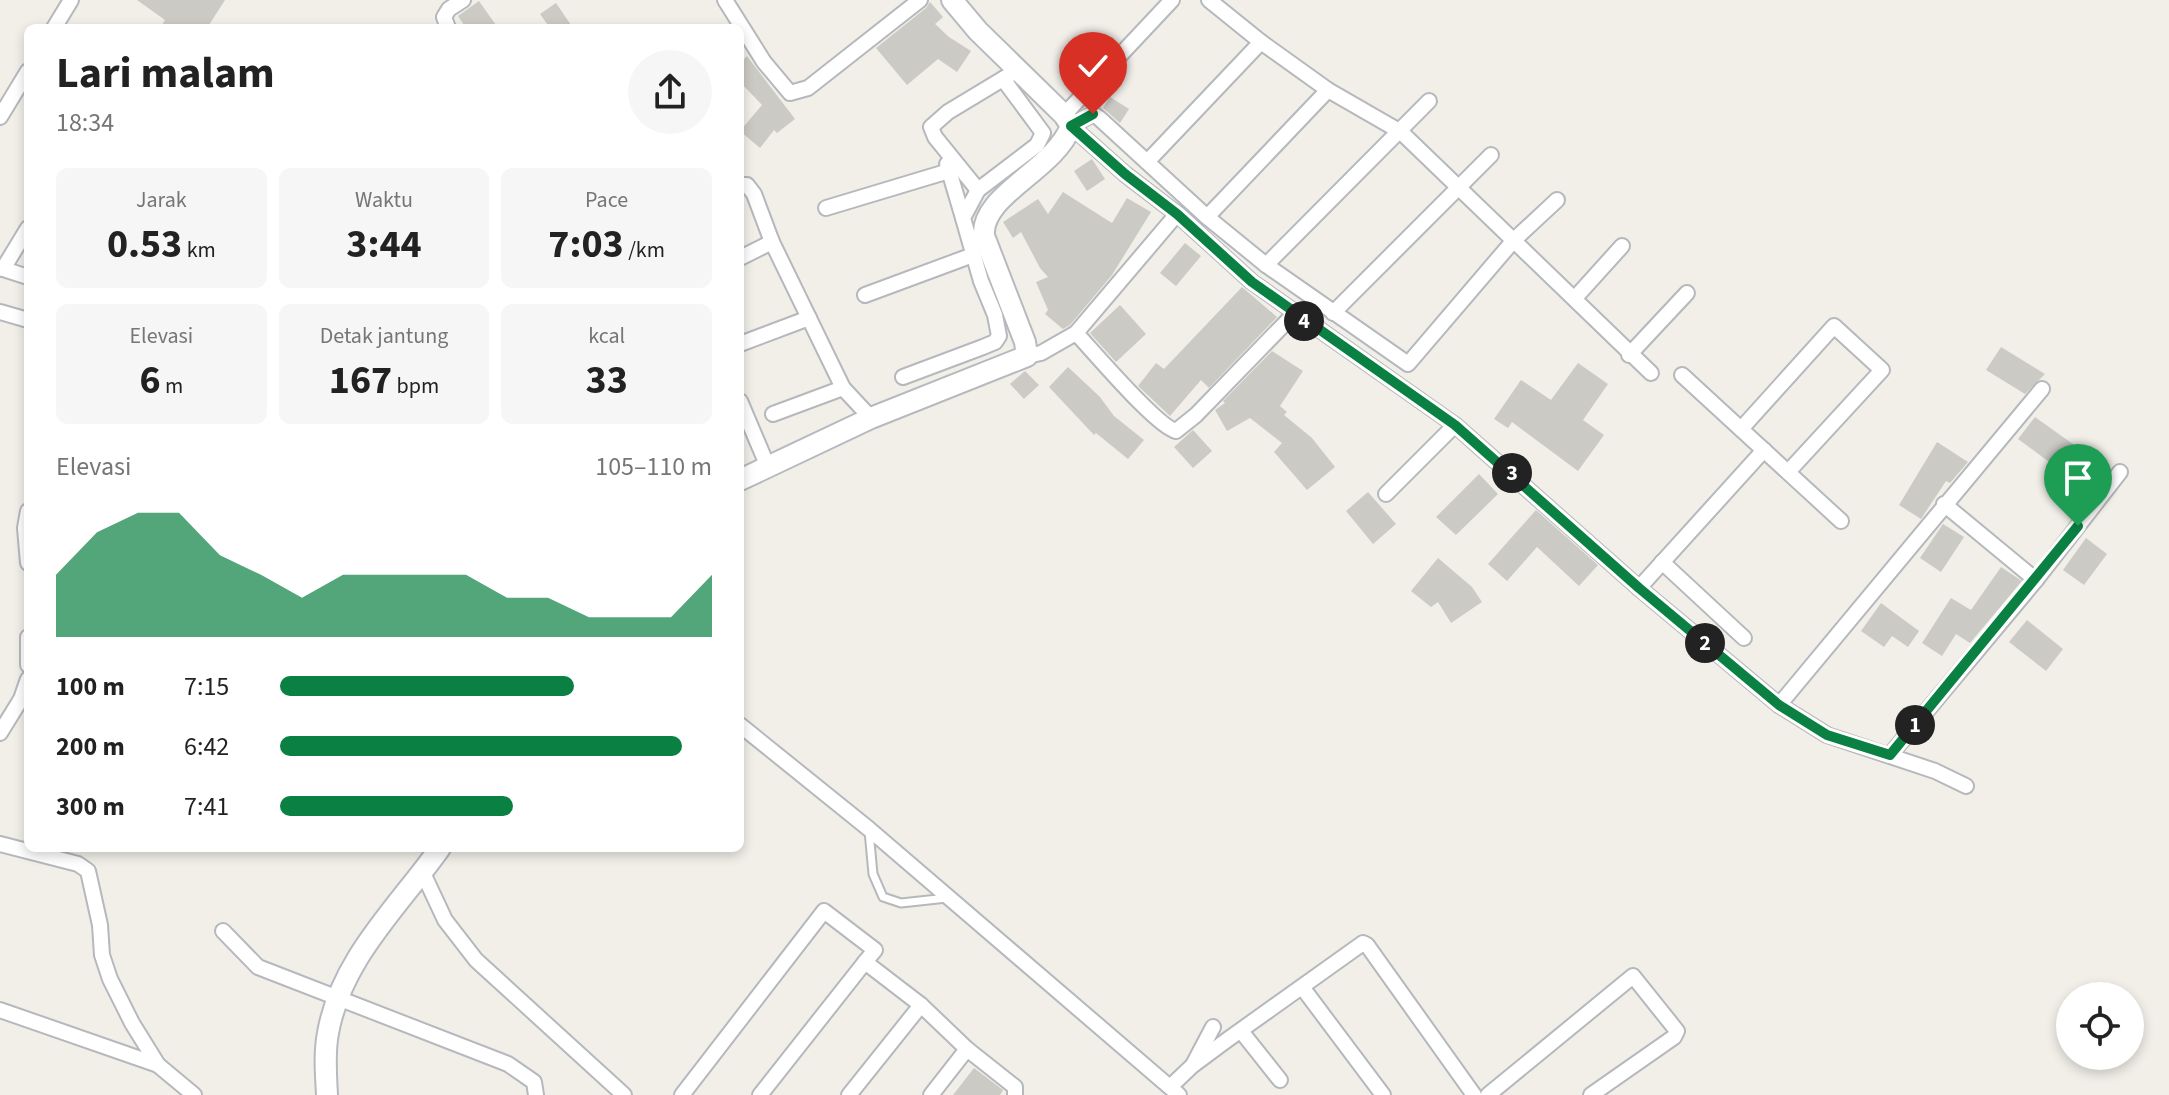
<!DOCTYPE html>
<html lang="id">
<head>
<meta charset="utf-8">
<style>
  body { margin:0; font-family:"Source Sans 3",sans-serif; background:#f6f6f6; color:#222; height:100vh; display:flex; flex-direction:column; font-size:30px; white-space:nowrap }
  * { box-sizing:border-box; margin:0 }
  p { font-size:26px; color:#767676 }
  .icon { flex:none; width:44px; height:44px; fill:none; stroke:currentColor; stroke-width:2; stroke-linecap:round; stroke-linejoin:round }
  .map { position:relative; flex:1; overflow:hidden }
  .details { position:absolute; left:24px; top:24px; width:720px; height:828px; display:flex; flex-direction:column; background:#fff; border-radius:12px; box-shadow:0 4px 12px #0003 }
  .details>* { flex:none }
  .tools { position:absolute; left:2056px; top:982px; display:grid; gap:16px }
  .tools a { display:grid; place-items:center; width:88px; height:88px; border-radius:50%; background:#fff; box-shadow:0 4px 12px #0003; font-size:40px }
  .pin { position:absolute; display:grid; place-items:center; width:68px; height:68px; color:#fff; margin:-82px -34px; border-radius:50% 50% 50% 0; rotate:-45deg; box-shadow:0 0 8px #0007 }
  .pin .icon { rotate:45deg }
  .km { position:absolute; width:40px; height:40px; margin:-20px; border-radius:50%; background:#222; color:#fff; font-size:22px; line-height:40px; text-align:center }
  .round { display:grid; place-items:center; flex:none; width:84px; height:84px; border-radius:42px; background:#f6f6f6 }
  .head { display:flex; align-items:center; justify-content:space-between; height:136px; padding:0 32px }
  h1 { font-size:44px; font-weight:700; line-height:60px }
  .stats { display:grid; grid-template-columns:repeat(3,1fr); gap:12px; height:136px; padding:8px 32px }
  .stats div { display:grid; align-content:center; border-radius:12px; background:#f6f6f6; text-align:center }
  .stats b { font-size:40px; font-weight:700 }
  .stats small { font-size:22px; font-weight:400 }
  .stats p { font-size:22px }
  .chart { height:224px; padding:16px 32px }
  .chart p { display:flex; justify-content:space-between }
  .chart svg { width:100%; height:144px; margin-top:8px; fill:#0b8043; opacity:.7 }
  ul { padding:0 32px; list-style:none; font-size:26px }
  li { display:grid; grid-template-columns:128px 96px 1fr; align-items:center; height:60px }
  li i { height:20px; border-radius:10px; background:#0b8043 }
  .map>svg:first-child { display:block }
  .building { fill:#cccac5 }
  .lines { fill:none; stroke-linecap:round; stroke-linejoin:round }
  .lane-casing { stroke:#b5b8bc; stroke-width:11 }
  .street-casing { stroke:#b5b8bc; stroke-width:18 }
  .secondary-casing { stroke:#b6babf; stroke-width:24 }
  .lane { stroke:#fff; stroke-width:7 }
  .street { stroke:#fff; stroke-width:14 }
  .secondary { stroke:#fff; stroke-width:20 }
  .route-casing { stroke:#fff; stroke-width:16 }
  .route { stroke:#0b8043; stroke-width:10 }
</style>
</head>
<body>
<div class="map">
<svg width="2169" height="1095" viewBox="0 0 2169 1095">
  <rect width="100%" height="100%" fill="#f1efe8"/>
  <g class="building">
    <path d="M 137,0 L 225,0 L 207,28 L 160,28 L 165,20 Z"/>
    <path d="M 479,1 L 498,28 L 466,28 L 458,16 Z"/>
    <path d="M 930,2 L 943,17 L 935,24 L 949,37 L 971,51 L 957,72 L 938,59 L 907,85 L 876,48 L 926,8 Z"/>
    <path d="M 556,3 L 573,28 L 550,28 L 540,14 Z"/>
    <path d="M 747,56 L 795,119 L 777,133 L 774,130 L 760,148 L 740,131 L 762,105 L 740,82 L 740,63 Z"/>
    <path d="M 1110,97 L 1129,109 L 1120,123 L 1103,108 Z"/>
    <path d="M 1092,159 L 1105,179 L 1087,191 L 1074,171 Z"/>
    <path d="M 1063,192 L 1112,223 L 1127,198 L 1151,212 L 1112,275 L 1070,325 L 1063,329 L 1045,314 L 1048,310 L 1036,282 L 1048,277 L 1040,268 L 1021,232 L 1013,238 L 1003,222 L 1038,199 L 1048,214 Z"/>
    <path d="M 1185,243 L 1201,256 L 1176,286 L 1160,273 Z"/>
    <path d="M 1242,287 L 1277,317 L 1209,388 L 1201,380 L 1170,416 L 1138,386 L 1156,363 L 1164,369 Z"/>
    <path d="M 1120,305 L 1146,334 L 1116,362 L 1090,333 Z"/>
    <path d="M 2001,347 L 2045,374 L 2025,394 L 1986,370 Z"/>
    <path d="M 1272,351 L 1303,371 L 1280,406 L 1287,412 L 1284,415 L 1312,438 L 1335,467 L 1307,490 L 1274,452 L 1282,443 L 1250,418 L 1227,431 L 1215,410 L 1225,403 L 1223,401 Z"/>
    <path d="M 1578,363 L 1608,384 L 1583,420 L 1604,435 L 1578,471 L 1512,422 L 1508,428 L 1494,419 L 1521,380 L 1551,400 Z"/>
    <path d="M 1068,367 L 1100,397 L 1114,416 L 1144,440 L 1128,459 L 1096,433 L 1094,435 L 1049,387 Z"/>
    <path d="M 1025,371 L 1039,385 L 1024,399 L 1010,384 Z"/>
    <path d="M 2035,417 L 2077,447 L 2060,470 L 2018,439 Z"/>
    <path d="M 1193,430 L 1212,451 L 1193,468 L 1174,447 Z"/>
    <path d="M 1937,442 L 1968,462 L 1950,483 L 1946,481 L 1921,519 L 1899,505 Z"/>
    <path d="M 1479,474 L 1498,494 L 1456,535 L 1436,517 Z"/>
    <path d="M 1368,492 L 1396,524 L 1373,544 L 1346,511 Z"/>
    <path d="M 1536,510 L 1598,565 L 1579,586 L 1537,547 L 1507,581 L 1488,564 Z"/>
    <path d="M 1943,524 L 1964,537 L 1941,572 L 1920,558 Z"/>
    <path d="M 2086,538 L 2107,554 L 2084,585 L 2063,570 Z"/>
    <path d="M 1438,558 L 1472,587 L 1482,602 L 1451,623 L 1438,602 L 1431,607 L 1411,591 Z"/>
    <path d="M 2001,567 L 2022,581 L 1970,643 L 1956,634 L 1942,656 L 1922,643 L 1951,598 L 1971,610 Z"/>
    <path d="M 1881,603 L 1919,631 L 1908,647 L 1892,636 L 1884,647 L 1861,631 Z"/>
    <path d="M 2027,620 L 2063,649 L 2046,671 L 2009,642 Z"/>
    <path d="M 974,1068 L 1003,1090 L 1000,1095 L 953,1095 Z"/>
  </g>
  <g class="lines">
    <g class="lane-casing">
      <path id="lane" d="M 869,831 L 873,874 L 883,897 L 901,903 L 947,898"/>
    </g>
    <g class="street-casing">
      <g id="street">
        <path d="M 725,0 L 764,62 L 790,93 L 808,88 L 920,0"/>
        <path d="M 1209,0 L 1261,42 L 1328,90 L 1401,132 L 1651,373"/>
        <path d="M 54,28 L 71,0"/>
        <path d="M 448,28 L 444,17 L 449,9 L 463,0"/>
        <path d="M 1064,115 L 1172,0"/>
        <path d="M 0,117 L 28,71"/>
        <path d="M 1147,162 L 1261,42"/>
        <path d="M 947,164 L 963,218"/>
        <path d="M 740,185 L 747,185 L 754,194 L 772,242 L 843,388 L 871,418"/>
        <path d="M 978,190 L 935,137 L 931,127 L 948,112 L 1011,74"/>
        <path d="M 1557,200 L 1514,240 L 1408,364 L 1266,265 L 1207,217 L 1099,118 L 1093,114 L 1071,126 L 1125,174 L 1177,214 L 1252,282 L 1455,425 L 1639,588 L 1779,705 L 1827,735 L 1935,771 L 1966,786"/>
        <path d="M 826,208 L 949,171"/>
        <path d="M 1207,217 L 1328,90"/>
        <path d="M 740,258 L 772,242"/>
        <path d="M 1266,265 L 1429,101"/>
        <path d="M 0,268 L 28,277"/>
        <path d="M 3,269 L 28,228"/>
        <path d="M 865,295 L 973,255"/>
        <path d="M 1575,298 L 1622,246"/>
        <path d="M 0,312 L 28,320"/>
        <path d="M 1333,313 L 1491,155"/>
        <path d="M 1076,333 C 1094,352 1156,426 1176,431 L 1196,415 L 1294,314"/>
        <path d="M 740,344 L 809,318"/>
        <path d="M 1629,355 L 1687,293"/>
        <path d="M 1027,356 L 1041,353 L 1076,333 L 1177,214"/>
        <path d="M 1682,375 L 1841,521"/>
        <path d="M 903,377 L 983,347 L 995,342 L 999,336 L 995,315 L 981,281 L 963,218 L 978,190 L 1037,145 L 1043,133 L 1003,79"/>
        <path d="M 740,401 L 768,467"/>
        <path d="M 773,414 L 843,388"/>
        <path d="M 1741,429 L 1834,326 L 1882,370 L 1788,472"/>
        <path d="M 1386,494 L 1455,425"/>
        <path d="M 1944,504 L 2036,580"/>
        <path d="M 28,511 L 25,528 L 28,563"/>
        <path d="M 1662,562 L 1744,638"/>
        <path d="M 1639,588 L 1764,450"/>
        <path d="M 28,637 L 28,665"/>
        <path d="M 1779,705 L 2042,389"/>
        <path d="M 740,725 L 869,829 L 1179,1095"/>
        <path d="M 0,733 L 21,699 L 28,679"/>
        <path d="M 1890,755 L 2036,580 L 2120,472"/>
        <path d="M 0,844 L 78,864 L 88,871 L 100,925 L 102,955 L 110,979 L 132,1023 L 158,1065 L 194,1095"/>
        <path d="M 423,873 L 445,920 L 476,960 L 624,1095"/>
        <path d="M 223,931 L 258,967 L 508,1064 L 534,1082 L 536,1095"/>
        <path d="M 1302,987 L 1383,1095"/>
        <path d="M 0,1010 L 158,1065"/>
        <path d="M 1241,1031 L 1280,1080"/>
        <path d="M 1194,1063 L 1213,1027"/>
        <path d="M 1170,1087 L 1192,1066 L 1227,1040 L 1363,943 L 1367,945 L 1474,1095"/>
        <path d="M 682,1095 L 824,911 L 875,950 L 865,962 L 921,1005 L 967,1049"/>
        <path d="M 760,1095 L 865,962"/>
        <path d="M 849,1095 L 921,1005"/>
        <path d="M 931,1095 L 967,1049 L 1015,1087 L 1015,1095"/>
        <path d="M 1488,1095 L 1633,976 L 1677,1031 L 1674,1037 L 1591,1095"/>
      </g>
    </g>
    <g class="secondary-casing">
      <g id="secondary">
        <path d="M 740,480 L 871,418 L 1027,356 L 1025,342 L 984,236 C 980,195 1055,170 1071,126 L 1064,115 L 978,31 L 952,0"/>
        <path d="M 327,1095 C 326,1075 324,1053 328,1033 C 341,959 399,906 440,848"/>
      </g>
    </g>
    <use href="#lane" class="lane"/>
    <use href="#street" class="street"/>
    <use href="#secondary" class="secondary"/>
  </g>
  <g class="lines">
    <g class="route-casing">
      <path id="route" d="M 1093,114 L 1071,126 L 1125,174 L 1177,214 L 1252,282 L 1455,425 L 1639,588 L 1779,705 L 1827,735 L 1890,755 L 2078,526"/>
    </g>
    <use href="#route" class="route"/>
  </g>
</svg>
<div class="tools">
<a><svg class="icon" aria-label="locate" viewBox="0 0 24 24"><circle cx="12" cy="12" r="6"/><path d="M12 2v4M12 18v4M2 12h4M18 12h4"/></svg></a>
</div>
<div class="pin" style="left:2078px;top:526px;background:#1e9e55"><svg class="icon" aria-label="arrive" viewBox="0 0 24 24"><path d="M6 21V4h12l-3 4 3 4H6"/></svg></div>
<div class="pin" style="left:1093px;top:114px;background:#d93025"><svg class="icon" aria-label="check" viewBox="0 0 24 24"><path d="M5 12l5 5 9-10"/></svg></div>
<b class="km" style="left:1915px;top:725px">1</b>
<b class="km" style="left:1705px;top:643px">2</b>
<b class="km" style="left:1512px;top:473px">3</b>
<b class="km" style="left:1304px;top:321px">4</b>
<section class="details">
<div class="head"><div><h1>Lari malam</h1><p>18:34</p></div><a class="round"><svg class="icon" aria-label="share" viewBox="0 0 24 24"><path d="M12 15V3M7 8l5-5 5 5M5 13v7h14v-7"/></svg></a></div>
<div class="stats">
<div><p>Jarak</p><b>0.53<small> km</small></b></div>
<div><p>Waktu</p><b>3:44</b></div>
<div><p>Pace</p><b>7:03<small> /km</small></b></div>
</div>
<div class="stats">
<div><p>Elevasi</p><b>6<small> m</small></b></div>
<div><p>Detak jantung</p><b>167<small> bpm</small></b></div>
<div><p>kcal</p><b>33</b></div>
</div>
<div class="chart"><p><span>Elevasi</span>105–110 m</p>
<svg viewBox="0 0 160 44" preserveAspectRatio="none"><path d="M0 44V25L10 12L20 6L30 6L40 19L50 25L60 32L70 25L80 25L90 25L100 25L110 32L120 32L130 38L140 38L150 38L160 25V44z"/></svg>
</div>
<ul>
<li><b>100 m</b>7:15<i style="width:68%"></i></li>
<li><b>200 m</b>6:42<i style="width:93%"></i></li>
<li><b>300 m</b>7:41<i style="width:54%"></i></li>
</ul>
</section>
</div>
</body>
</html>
